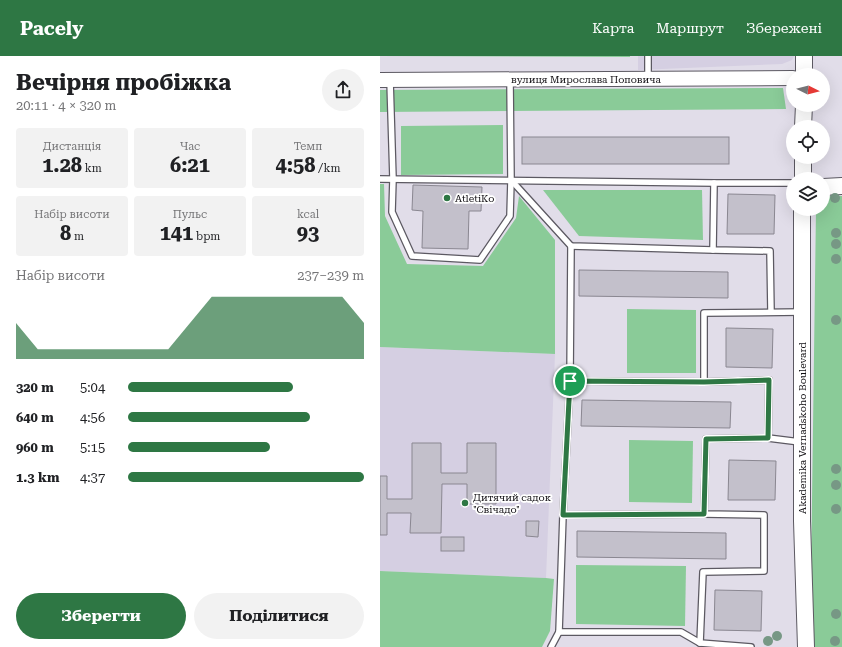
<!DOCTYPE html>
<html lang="uk">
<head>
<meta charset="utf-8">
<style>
  body { margin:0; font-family:"Roboto Serif",serif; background:#f2f2f2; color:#202124; height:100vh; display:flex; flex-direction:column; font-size:15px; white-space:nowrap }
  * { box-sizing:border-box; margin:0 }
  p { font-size:13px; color:#757577 }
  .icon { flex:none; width:22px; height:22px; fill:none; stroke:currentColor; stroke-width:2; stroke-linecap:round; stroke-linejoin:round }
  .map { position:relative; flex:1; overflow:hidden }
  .side { display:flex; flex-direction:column; background:#fff; width:380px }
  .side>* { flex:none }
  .needle { width:26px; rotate:96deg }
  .controls { position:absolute; left:406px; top:12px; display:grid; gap:8px }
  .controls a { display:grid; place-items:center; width:44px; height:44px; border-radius:50%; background:#fff; box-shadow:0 4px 16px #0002; font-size:20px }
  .pin { position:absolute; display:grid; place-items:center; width:34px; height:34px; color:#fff; margin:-17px; border:2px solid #fff; border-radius:50%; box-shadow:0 1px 4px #0007 }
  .round { display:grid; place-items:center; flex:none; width:42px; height:42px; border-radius:21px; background:#f2f2f2 }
  .headline { display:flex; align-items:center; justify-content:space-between; height:68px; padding:0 16px }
  h1 { font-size:22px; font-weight:700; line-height:30px }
  .metrics { display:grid; grid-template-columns:repeat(3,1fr); gap:6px; height:68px; padding:4px 16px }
  .metrics div { display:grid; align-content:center; border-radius:4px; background:#f2f2f2; text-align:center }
  .metrics b { font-size:20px; font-weight:700 }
  .metrics small { font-size:11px; font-weight:400 }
  .metrics p { font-size:11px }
  .chart { height:112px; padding:8px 16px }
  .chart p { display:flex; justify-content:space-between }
  .chart svg { width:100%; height:72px; margin-top:4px; fill:#2e7744; opacity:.7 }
  .primary-button { display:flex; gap:8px; margin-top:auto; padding:8px 16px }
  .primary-button a { flex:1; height:46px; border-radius:24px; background:#2e7744; color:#fff; font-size:16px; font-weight:700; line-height:46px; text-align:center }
  .primary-button a+a { background:#f2f2f2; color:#202124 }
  ul { padding:0 16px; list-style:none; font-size:13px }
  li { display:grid; grid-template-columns:64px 48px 1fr; align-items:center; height:30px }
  li i { height:10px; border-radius:5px; background:#2e7744 }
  header { display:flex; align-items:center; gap:24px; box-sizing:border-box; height:56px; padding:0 20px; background:#2e7744; color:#fff }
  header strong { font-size:19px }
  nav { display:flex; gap:22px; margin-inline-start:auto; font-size:14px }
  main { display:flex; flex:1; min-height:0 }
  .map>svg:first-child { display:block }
  .built { fill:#d5cfe2 }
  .green { fill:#8acb98 }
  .building { fill:#c3c0cb; stroke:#8a8791 }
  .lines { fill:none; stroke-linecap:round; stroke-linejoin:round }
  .service-casing { stroke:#5c5962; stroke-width:8 }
  .tertiary-casing { stroke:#5c5962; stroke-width:16 }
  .secondary-casing { stroke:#5c5962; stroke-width:18 }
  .service { stroke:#fff; stroke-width:5.5 }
  .tertiary { stroke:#fff; stroke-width:14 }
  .secondary { stroke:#fff; stroke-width:16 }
  .tree { fill:#779885 }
  .route-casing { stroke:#fff; stroke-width:8 }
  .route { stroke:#2e7744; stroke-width:5 }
  .poi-dot { fill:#2e7744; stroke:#fff; stroke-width:1.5 }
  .labels { text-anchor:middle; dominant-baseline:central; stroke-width:3.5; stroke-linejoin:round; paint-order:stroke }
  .street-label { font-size:10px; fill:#100e12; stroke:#fff }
  .poi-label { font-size:10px; fill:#100e12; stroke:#fff; text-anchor:start }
</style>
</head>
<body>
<header>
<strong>Pacely</strong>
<nav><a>Карта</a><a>Маршрут</a><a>Збережені</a></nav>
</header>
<main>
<section class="side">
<div class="headline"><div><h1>Вечірня пробіжка</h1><p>20:11 · 4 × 320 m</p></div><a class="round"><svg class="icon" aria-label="share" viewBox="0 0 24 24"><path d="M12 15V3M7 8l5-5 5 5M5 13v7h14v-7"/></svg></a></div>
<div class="metrics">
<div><p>Дистанція</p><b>1.28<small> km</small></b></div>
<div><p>Час</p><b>6:21</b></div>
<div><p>Темп</p><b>4:58<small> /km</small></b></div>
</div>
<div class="metrics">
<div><p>Набір висоти</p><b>8<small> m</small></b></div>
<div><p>Пульс</p><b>141<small> bpm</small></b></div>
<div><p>kcal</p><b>93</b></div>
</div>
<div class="chart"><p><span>Набір висоти</span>237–239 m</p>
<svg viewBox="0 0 160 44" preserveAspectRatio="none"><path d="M0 44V22L10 38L20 38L30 38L40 38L50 38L60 38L70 38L80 22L90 6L100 6L110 6L120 6L130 6L140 6L150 6L160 22V44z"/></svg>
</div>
<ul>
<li><b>320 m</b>5:04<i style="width:70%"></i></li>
<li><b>640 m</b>4:56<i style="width:77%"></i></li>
<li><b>960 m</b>5:15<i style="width:60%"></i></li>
<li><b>1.3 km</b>4:37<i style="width:100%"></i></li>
</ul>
<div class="primary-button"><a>Зберегти</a><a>Поділитися</a></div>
</section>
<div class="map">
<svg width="462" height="591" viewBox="0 0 462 591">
  <rect width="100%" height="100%" fill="#e1dde9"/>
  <g class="built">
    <path d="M 258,0 L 414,0 L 412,4 L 402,8 L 258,14 Z"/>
    <path d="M 0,291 L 175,298 L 166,522 L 0,515 Z"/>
  </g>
  <g class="green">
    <path d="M 0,0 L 250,0 L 250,1 Z"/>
    <path d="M 403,32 L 406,53 L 0,56 L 0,34 Z"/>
    <path d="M 123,69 L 123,118 L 21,119 L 21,70 Z"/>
    <path d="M 0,128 L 4,128 L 5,160 L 27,208 L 103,210 L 136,162 L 139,140 L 175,184 L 175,298 L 0,291 Z"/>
    <path d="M 163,134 L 322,134 L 323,184 L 199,180 Z"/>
    <path d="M 443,140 L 462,140 L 462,591 L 430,591 L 436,153 L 443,153 Z"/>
    <path d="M 247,253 L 316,254 L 316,317 L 247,317 Z"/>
    <path d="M 249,384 L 313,385 L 312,447 L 249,446 Z"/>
    <path d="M 196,509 L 306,510 L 305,570 L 196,568 Z"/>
    <path d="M 0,515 L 166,522 L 174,523 L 170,575 L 162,591 L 0,591 Z"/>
  </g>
  <g class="building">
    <rect x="142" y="81" width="207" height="27"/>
    <path d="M 33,129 L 102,131 L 101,155 L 89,155 L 88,193 L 42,192 L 43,155 L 32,154 Z"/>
    <path d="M 348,138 L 395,139 L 394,178 L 347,178 Z"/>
    <path d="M 199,214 L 348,216 L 348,242 L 199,240 Z"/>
    <path d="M 346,272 L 393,273 L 392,312 L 346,311 Z"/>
    <path d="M 202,344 L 351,346 L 350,372 L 201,370 Z"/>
    <path d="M 32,387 L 61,387 L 61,417 L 87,417 L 87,387 L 116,387 L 116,448 L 87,448 L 87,428 L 62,428 L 61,477 L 30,477 L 31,457 L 7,457 L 7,479 L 0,479 L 0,420 L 7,420 L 7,443 L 32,443 Z"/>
    <path d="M 349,404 L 396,405 L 395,444 L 348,444 Z"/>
    <path d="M 146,465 L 159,465 L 158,481 L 146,480 Z"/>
    <path d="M 197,475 L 346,477 L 346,503 L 197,501 Z"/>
    <rect x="61" y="481" width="23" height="14"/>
    <path d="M 335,534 L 382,535 L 381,575 L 334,574 Z"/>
  </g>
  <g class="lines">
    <g class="service-casing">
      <g id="service">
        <path d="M 268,0 L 268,22"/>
        <path d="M 10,24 L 13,123 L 12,156 L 32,200 L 100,204 L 130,160 L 131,124 L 130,24"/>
        <path d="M 0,123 L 334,127"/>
        <path d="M 131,124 L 191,190 L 333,194"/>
        <path d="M 391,256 L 390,195 L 333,194 L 334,127 L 413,127"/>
        <path d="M 190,325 L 324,326"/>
        <path d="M 420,386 L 388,382 L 389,324 L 324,326 L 324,257 L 422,256"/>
        <path d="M 183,459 L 324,458"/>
        <path d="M 179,576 L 301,576 L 320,587 L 371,591"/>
        <path d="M 320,587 L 323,516 L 384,515 L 384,459 L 324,458 L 326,383 L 388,382"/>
        <path d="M 171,591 L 179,576 L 183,459 L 190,325 L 191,190"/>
      </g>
    </g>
    <g class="tertiary-casing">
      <path id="tertiary" d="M 0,24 L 413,22"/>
    </g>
    <g class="secondary-casing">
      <g id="secondary">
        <path d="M 424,19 L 424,0"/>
        <path d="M 423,71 L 424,49"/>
        <path d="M 423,123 L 423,101"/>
        <path d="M 443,131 L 462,130"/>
        <path d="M 422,153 L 422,465 L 426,591"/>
      </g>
    </g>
    <use href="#service" class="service"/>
    <use href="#tertiary" class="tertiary"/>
    <use href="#secondary" class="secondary"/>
  </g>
  <g class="tree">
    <circle cx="455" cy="142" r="5"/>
    <circle cx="456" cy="177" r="5"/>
    <circle cx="456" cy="188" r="5"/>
    <circle cx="456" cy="203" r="5"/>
    <circle cx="456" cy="264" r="5"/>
    <circle cx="456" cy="413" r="5"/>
    <circle cx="456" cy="429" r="5"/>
    <circle cx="456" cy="453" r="5"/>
    <circle cx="456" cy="558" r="5"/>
    <circle cx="397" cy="580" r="5"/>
    <circle cx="388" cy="585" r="5"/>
    <circle cx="455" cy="585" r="5"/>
  </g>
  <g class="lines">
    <g class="route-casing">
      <path id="route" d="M 389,324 L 388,382 L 326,383 L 324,458 L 183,459 L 190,325 L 324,326 Z"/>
    </g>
    <use href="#route" class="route"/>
  </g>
  <g class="poi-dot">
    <circle cx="67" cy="142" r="4"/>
    <circle cx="85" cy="447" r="4"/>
  </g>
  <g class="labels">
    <g class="street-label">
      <text x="206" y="23">вулиця Мирослава Поповича</text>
      <text transform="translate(422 372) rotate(-90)">Akademika Vernadskoho Boulevard</text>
    </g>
    <g class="poi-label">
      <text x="75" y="142">AtletiKo</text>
      <text x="93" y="441">Дитячий садок<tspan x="93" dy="12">"Свічадо"</tspan></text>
    </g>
  </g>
</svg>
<div class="controls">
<a><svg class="needle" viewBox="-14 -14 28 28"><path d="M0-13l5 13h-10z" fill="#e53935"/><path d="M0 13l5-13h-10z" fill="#757577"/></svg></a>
<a><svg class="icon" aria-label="locate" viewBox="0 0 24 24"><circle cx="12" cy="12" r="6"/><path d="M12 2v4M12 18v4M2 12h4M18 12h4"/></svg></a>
<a><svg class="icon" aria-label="layers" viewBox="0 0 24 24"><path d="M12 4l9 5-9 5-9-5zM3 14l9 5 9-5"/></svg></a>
</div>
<div class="pin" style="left:190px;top:325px;background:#1e9e55"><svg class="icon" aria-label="arrive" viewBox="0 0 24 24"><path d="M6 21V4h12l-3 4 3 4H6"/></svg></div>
</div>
</main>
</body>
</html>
